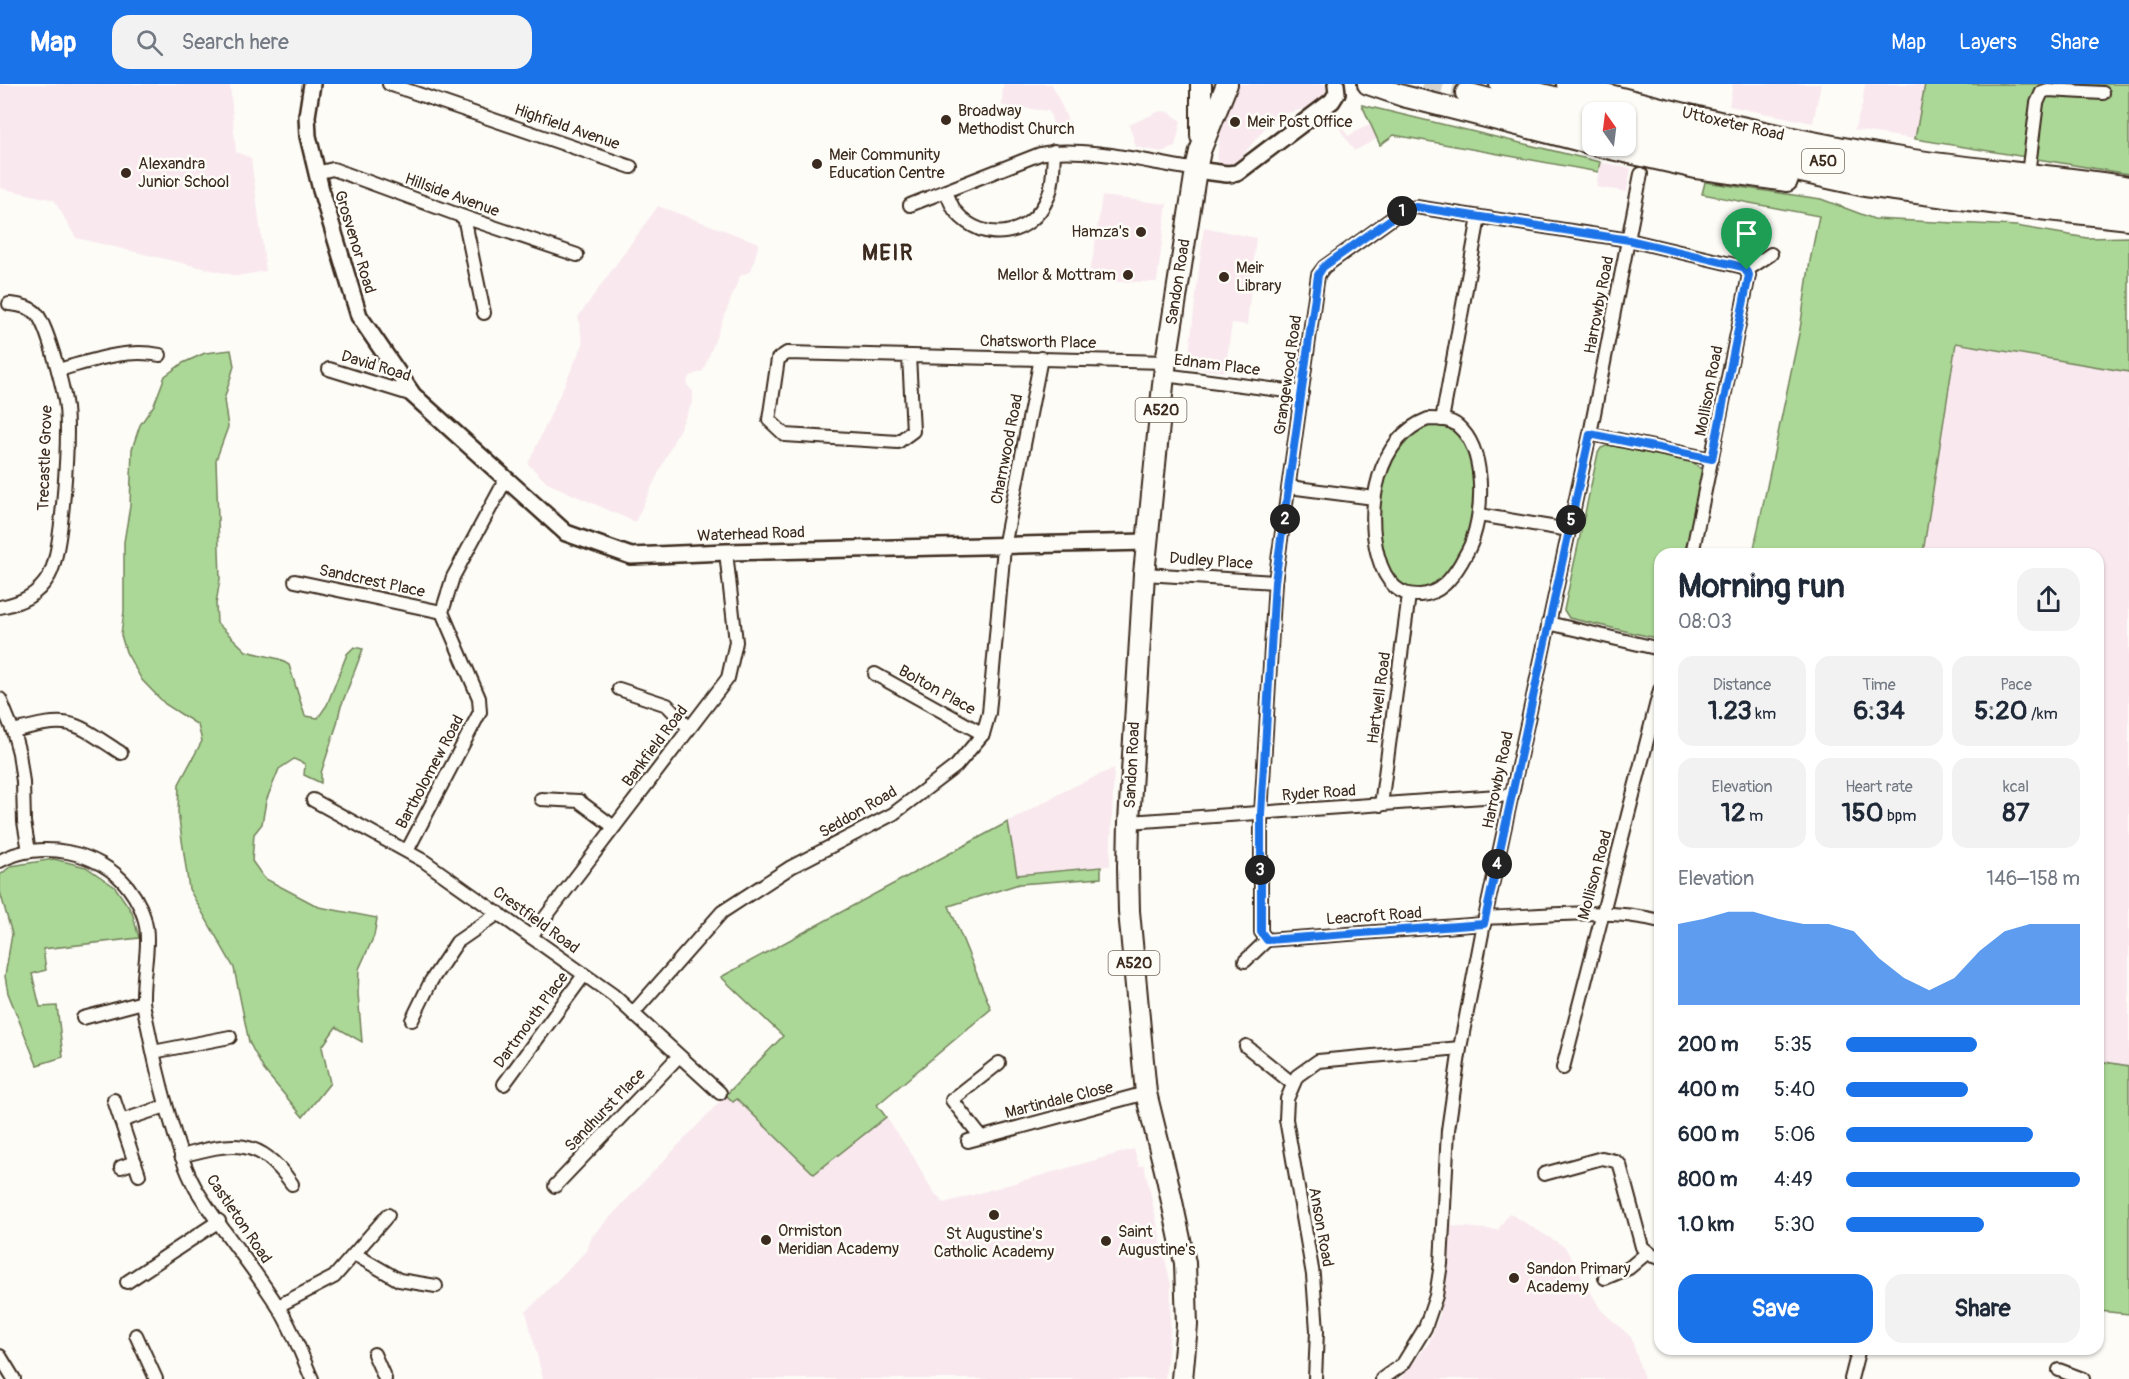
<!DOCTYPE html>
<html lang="en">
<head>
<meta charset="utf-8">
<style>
  body { margin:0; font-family:Pangolin,sans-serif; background:#f2f2f3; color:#1f2937; height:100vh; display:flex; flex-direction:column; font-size:22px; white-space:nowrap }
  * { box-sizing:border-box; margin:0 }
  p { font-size:20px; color:#747a83 }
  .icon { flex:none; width:33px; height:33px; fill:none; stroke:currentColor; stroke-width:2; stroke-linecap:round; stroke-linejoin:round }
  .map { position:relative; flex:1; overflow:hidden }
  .details { position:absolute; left:1654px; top:464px; width:450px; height:807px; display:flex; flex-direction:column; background:#fff; border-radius:18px; box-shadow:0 2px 4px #0004 }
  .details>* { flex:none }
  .needle { width:39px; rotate:346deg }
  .controls { position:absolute; left:1582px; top:18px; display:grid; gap:12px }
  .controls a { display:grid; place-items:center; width:54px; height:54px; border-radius:12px; background:#fff; box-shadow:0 2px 4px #0004; font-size:30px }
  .pin { position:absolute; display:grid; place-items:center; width:51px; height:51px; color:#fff; margin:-62px -26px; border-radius:50% 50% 50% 0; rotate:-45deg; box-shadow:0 0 6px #0007 }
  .pin .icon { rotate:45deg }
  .km { position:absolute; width:30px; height:30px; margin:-15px; border-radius:50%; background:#222; color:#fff; font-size:16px; line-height:30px; text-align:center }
  .round { display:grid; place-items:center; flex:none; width:63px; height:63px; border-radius:18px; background:#f2f2f3 }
  .headline { display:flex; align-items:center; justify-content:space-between; height:102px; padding:0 24px }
  h1 { font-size:33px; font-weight:700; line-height:45px }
  .figures { display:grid; grid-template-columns:repeat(3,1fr); gap:9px; height:102px; padding:6px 24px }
  .figures div { display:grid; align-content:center; border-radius:15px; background:#f2f2f3; text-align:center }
  .figures b { font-size:26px; font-weight:700 }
  .figures small { font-size:16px; font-weight:400 }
  .figures p { font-size:16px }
  .chart { height:168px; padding:12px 24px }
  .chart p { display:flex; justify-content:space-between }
  .chart svg { width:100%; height:108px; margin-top:6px; fill:#1a73e8; opacity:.7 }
  .cta { display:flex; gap:12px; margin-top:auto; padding:12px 24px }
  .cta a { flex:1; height:69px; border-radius:18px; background:#1a73e8; color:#fff; font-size:24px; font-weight:700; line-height:69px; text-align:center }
  .cta a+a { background:#f2f2f3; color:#1f2937 }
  ul { padding:0 24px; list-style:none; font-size:20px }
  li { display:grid; grid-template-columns:96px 72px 1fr; align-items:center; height:45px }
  li i { height:15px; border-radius:8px; background:#1a73e8 }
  header { display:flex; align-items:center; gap:36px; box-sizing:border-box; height:84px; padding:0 30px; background:#1a73e8; color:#fff }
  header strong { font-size:28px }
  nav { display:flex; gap:33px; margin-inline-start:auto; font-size:21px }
  .search { width:420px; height:54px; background:#f2f2f3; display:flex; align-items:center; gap:15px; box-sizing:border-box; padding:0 21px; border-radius:18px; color:#747a83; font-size:22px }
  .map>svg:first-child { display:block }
  .built { fill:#f9e9ef }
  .green { fill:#abd897; stroke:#73815a; stroke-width:1.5 }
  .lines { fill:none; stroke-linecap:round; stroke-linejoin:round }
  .trunk-tunnel { stroke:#d6d2cc; stroke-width:20; stroke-dasharray:20 10; stroke-linecap:butt }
  .minor-casing { stroke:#3b2a1e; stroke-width:16 }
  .tertiary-casing { stroke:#3b2a1e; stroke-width:20 }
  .trunk-casing { stroke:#3b2a1e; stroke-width:24 }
  .minor { stroke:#fdfcf7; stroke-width:12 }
  .tertiary { stroke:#fdfcf7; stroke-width:15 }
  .trunk { stroke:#fdfcf7; stroke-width:20 }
  .route-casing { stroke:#fff; stroke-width:12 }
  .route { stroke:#1a73e8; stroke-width:8 }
  .poi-dot { fill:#3b2a1e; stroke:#fdfcf7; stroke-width:2 }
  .labels { text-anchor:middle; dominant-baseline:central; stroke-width:5; stroke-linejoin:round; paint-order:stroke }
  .shield { fill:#fdfcf7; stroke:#75695f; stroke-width:1.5 }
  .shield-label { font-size:15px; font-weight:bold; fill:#3b2a1e }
  .poi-label { font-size:16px; fill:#3b2a1e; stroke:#fdfcf7; text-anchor:start }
  .street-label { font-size:16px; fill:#3b2a1e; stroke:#fdfcf7 }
  .district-label { font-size:22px; font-weight:bold; letter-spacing:1.5px; fill:#3b2a1e; stroke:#fdfcf7 }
</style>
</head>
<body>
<header>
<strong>Map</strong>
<div class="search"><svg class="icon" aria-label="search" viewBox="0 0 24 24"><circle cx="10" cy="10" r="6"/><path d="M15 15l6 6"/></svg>Search here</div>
<nav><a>Map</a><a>Layers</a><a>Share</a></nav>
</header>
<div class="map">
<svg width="2129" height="1295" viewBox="0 0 2129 1295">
  <rect width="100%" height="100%" fill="#fdfcf7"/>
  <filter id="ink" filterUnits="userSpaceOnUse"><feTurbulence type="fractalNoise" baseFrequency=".0167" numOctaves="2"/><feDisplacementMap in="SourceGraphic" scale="12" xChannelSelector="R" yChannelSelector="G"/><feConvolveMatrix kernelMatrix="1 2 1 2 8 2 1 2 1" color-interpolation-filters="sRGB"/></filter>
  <g filter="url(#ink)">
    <g class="built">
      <path d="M 0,0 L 230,0 L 236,68 L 251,74 L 266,187 L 237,192 L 76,154 L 54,116 L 0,104 Z"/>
      <path d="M 1003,0 L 1052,0 L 1071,43 L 1056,48 L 1049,27 L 1002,22 Z"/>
      <path d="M 1236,0 L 1324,0 L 1326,2 L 1326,9 L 1319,19 L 1309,24 L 1287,29 L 1265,44 L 1234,82 L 1223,83 L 1217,75 L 1220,50 L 1225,25 Z"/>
      <path d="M 1733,0 L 1821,0 L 1813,39 L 1729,22 Z"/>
      <path d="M 1865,0 L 1925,0 L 1915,55 L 1854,46 L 1862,21 Z"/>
      <path d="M 1160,27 L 1169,28 L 1181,37 L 1175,63 L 1161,68 L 1136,63 L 1129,41 Z"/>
      <path d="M 1333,29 L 1348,52 L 1370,40 L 1377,55 L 1354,67 L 1331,32 Z"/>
      <path d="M 1600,78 L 1631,84 L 1627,108 L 1596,103 Z"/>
      <path d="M 1102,112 L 1167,120 L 1157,198 L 1086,198 L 1093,173 Z"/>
      <path d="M 658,122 L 759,159 L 751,187 L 740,192 L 703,287 L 690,292 L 688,295 L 687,301 L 693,307 L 693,317 L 635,438 L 547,399 L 528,380 L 583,260 L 578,233 Z"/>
      <path d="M 1204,143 L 1256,154 L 1247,241 L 1232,239 L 1225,288 L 1193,284 L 1188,278 Z"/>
      <path d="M 1956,259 L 2129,288 L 2129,982 L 2099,977 L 2098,470 L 1923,470 Z"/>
      <path d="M 1114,684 L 1110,782 L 1017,791 L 1008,738 L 1062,708 Z"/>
      <path d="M 726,1011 L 733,1018 L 736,1015 L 814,1090 L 886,1033 L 913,1072 L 933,1108 L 944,1119 L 1134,1065 L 1139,1082 L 1144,1081 L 1171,1201 L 1170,1248 L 1165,1295 L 543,1295 L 526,1228 L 587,1166 L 592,1152 Z"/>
      <path d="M 1509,1129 L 1565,1163 L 1601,1226 L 1631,1253 L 1644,1295 L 1400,1295 L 1429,1259 L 1440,1230 L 1451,1142 L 1498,1146 Z"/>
    </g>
    <g class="green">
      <path d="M 1925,0 L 2129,0 L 2129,90 L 1915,55 Z"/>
      <path d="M 1362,21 L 1600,78 L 1598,88 L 1394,51 L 1380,61 Z"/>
      <path d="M 1705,98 L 1821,115 L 1874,135 L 2016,142 L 2087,154 L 2129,153 L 2129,288 L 1956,259 L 1923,469 L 1753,469 L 1800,245 L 1810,177 L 1819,132 L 1702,110 Z"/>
      <path d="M 231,266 L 234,282 L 224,316 L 228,343 L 216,376 L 220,495 L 216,520 L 217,539 L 246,567 L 279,575 L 289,581 L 305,632 L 318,634 L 327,621 L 347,570 L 354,563 L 363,565 L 340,625 L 337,640 L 321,689 L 321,699 L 304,691 L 305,680 L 294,675 L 279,685 L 266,717 L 262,740 L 254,750 L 252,777 L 264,794 L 319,823 L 377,834 L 374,852 L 359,885 L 358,909 L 362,958 L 336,943 L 322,963 L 330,999 L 303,1033 L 264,986 L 249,958 L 234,884 L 189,805 L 178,728 L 179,700 L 202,657 L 198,641 L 165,620 L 142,596 L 126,568 L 121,551 L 124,527 L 124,458 L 130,422 L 132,365 L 140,341 L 154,321 L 165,292 L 183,279 L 205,269 Z"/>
      <path d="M 1429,340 C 1438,341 1448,340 1455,347 C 1502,387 1459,535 1402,502 C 1391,496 1388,483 1384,471 C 1373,438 1380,376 1409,352 C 1415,347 1423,344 1429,340 Z"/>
      <path d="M 1609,361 L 1694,379 L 1702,386 L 1704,391 L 1686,469 L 1660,470 L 1660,555 L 1569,534 L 1564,526 L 1598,369 L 1601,364 Z"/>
      <path d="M 1008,738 L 1017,791 L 1101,783 L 1101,794 L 1019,800 L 949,822 L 991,925 L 877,1021 L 886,1033 L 814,1090 L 737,1015 L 733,1018 L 726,1011 L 783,952 L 721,893 Z"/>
      <path d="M 54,775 L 86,783 L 115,803 L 132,828 L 139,854 L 43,865 L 46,886 L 32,890 L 40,923 L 57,922 L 63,973 L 37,981 L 8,909 L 5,892 L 12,850 L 0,808 L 0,791 L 11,782 Z"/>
      <path d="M 2099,977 L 2129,982 L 2129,1230 L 2099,1227 Z"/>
    </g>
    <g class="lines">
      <path class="trunk-tunnel" d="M 1423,0 L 1466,9"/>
      <g class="minor-casing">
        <g id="minor">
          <path d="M 389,0 L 631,83"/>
          <path d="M 316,89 L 333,85 L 464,133 L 577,171"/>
          <path d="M 2028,90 L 2037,19 L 2042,8 L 2048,6 L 2103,9"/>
          <path d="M 946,107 C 949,114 951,122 956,128 C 984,161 1031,153 1048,113 C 1054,99 1053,83 1054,67"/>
          <path d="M 910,121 L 1040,70 C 1082,61 1152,79 1196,86"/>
          <path d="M 464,133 L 484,229"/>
          <path d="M 1747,186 L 1771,170"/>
          <path d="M 909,272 L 913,347 L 898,358 L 785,351 L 769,336 L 778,275 L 787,269 L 1167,278"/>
          <path d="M 329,285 L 413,311"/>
          <path d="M 58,286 C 92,277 125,264 160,271"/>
          <path d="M 1164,291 L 1302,309"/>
          <path d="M 1428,335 C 1439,335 1450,335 1458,342 C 1486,366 1483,423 1473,454 C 1471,463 1465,471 1461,479 C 1452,494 1440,510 1420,511 C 1410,511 1403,510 1395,503 C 1386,495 1381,483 1378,472 C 1365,425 1377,354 1428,335 Z"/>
          <path d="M 1442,336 L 1479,133"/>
          <path d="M 1590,350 L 1712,375"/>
          <path d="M 1289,403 L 1374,414"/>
          <path d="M 1479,431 L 1569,446"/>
          <path d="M 1144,490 L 1275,498"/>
          <path d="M 295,497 L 442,528"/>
          <path d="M 0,523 C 21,519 38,511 49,492 C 63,468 69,354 66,324 C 64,306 47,238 35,228 C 28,222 18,221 9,220"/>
          <path d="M 1548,539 L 1660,565"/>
          <path d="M 875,590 L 983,650"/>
          <path d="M 619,605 L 667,621 L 689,644"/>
          <path d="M 0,615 L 13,647 L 19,669 L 23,698 L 24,738 L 29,767"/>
          <path d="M 13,647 C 72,632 71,636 121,669"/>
          <path d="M 541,715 L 579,717 L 614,743"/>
          <path d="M 313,716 L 424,777 L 613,911 L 720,1009"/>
          <path d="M 1381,721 L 1409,511"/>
          <path d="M 1129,738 L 1512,711"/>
          <path d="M 407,767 L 480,628 L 479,614 L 442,528 L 453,493 L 506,395"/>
          <path d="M 0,777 C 40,755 100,767 128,803 C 160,845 142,872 143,917 C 144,927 147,938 149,948 C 154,974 160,999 167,1024 C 175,1051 182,1080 196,1105 C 220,1145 252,1181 277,1221 C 292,1243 301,1270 312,1295"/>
          <path d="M 1485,834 C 1543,832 1604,823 1660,837"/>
          <path d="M 1484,840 L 1267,856 L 1261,848 L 1261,730 L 1275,498 L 1318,191 L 1324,183 L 1405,125 L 1416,123 L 1629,156 L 1743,183 L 1749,191 L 1692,470"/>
          <path d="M 531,852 L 728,594 L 736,558 L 726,468"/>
          <path d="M 1245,877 L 1267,856"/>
          <path d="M 633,929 L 722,828 L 791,783 L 893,730 L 956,682 L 983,650 L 989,629 L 1004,463 L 1041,274"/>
          <path d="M 83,934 L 143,918"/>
          <path d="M 412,936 L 431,897 L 457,858 L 499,829"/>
          <path d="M 1246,962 L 1293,1000"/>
          <path d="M 153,968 L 230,953"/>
          <path d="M 1563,984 L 1660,606"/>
          <path d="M 504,1000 L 584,891"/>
          <path d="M 114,1016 L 139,1091"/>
          <path d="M 121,1037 L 166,1022"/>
          <path d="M 981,1053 L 952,1016 L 999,979"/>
          <path d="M 968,1057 L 1146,1009"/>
          <path d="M 181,1072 C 233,1058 258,1052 292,1100"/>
          <path d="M 121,1083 L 135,1078"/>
          <path d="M 1544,1090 L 1602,1074 L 1615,1077 L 1620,1081 L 1642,1163 L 1653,1172 L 1660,1174"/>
          <path d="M 555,1102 L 679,972"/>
          <path d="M 356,1171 L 399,1196 L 436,1202"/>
          <path d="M 1605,1194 L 1629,1184 L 1648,1168"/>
          <path d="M 127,1198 L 219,1137"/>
          <path d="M 278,1222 L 334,1193 L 388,1131"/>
          <path d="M 136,1251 L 156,1295"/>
          <path d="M 374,1270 L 385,1295"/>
          <path d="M 0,1272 L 14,1295"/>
          <path d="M 2059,1286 L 2083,1295"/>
          <path d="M 1315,1295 L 1317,1247 L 1313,1191 L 1286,1035 L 1287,1015 L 1297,992 L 1318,977 L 1460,964"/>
          <path d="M 1382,1295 L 1403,1280 L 1425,1244 L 1436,1212 L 1441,1180 L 1448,1046 L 1460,964 L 1485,834 L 1590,350 L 1641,90"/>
          <path d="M 1851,1295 L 1859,1264"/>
        </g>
      </g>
      <g class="tertiary-casing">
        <g id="tertiary">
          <path d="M 312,0 L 307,32 L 308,52 L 321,106 L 359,232 L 413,311 L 566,449 L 631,472 L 726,468 L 1147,458"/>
          <path d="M 1196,86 L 1227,90 L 1237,89 L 1332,17 L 1337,9 L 1336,0"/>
        </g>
      </g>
      <g class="trunk-casing">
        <g id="trunk">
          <path d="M 1368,0 L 1403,12 L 1593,60"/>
          <path d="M 1500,0 L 1616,28"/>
          <path d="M 1567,0 C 1681,30 1796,58 1913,76 C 1985,87 2057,91 2129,103"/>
          <path d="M 1466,9 L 1593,42"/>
          <path d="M 1626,31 C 1707,51 1789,72 1871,87 C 1955,102 2043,109 2129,118"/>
          <path d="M 1626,50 L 1865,102 L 2021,123 L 2129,135"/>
          <path d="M 1201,52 L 1201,0"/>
          <path d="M 1598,62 L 1696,84 L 1787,97"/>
          <path d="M 1182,1295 L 1187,1241 L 1185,1179 L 1167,1094 L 1146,1009 L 1129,827 L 1128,783 L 1129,738 L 1144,490 L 1164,291 L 1196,86 L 1200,67 L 1227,0"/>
        </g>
      </g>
      <use href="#minor" class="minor"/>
      <use href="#tertiary" class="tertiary"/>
      <use href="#trunk" class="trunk"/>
    </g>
  </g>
  <g class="lines" filter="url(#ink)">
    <g class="route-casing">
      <path id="route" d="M 1416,123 L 1629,156 L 1743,183 L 1749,191 L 1712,375 L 1590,350 L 1484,840 L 1267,856 L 1261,848 L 1261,730 L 1275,498 L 1318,191 L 1323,183 L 1405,125 Z"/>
    </g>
    <use href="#route" class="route"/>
  </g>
  <g class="poi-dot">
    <circle cx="946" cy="36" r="6"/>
    <circle cx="1235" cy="38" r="6"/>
    <circle cx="817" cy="80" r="6"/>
    <circle cx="126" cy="89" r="6"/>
    <circle cx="1141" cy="148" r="6"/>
    <circle cx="1128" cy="191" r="6"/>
    <circle cx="1224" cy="193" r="6"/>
    <circle cx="994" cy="1131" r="6"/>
    <circle cx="766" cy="1156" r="6"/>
    <circle cx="1106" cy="1157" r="6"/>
    <circle cx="1514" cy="1194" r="6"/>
  </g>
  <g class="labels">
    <g class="shield">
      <rect x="1802" y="65" width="42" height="24" rx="4.5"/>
      <rect x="1135.5" y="314" width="51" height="24" rx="4.5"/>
      <rect x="1108.5" y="867" width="51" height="24" rx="4.5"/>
    </g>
    <g class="shield-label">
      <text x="1823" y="77">A50</text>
      <text x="1161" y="326">A520</text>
      <text x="1134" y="879">A520</text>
    </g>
    <g class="poi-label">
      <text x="958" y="27">Broadway<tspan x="958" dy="18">Methodist Church</tspan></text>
      <text x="1247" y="38">Meir Post Office</text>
      <text x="829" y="71">Meir Community<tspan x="829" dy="18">Education Centre</tspan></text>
      <text x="138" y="80">Alexandra<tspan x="138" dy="18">Junior School</tspan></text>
      <text x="1129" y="148" text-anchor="end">Hamza's</text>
      <text x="1236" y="184">Meir<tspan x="1236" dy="18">Library</tspan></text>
      <text x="1116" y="191" text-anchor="end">Mellor &amp; Mottram</text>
      <text x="778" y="1147">Ormiston<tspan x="778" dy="18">Meridian Academy</tspan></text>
      <text x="1118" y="1148">Saint<tspan x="1118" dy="18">Augustine's</tspan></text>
      <text x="994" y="1150" text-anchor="middle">St Augustine's<tspan x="994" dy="18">Catholic Academy</tspan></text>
      <text x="1526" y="1185">Sandon Primary<tspan x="1526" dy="18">Academy</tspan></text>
    </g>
    <g class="street-label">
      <text transform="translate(1733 40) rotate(13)">Uttoxeter Road</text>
      <text transform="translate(567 43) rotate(19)">Highfield Avenue</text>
      <text transform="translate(452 111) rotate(20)">Hillside Avenue</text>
      <text transform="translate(355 158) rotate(73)">Grosvenor Road</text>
      <text transform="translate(1178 198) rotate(-81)">Sandon Road</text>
      <text transform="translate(1599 221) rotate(-79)">Harrowby Road</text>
      <text transform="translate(1038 258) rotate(1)">Chatsworth Place</text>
      <text transform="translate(1217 281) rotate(7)">Ednam Place</text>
      <text transform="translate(376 282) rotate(17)">David Road</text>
      <text transform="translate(1288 291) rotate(-82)">Grangewood Road</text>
      <text transform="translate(1709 307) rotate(-79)">Mollison Road</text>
      <text transform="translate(1007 365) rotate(-79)">Charnwood Road</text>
      <text transform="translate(45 374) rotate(-88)">Trecastle Grove</text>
      <text transform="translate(751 450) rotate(-2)">Waterhead Road</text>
      <text transform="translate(1211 477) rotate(4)">Dudley Place</text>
      <text transform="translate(372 497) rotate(12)">Sandcrest Place</text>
      <text transform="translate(937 606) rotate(29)">Bolton Place</text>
      <text transform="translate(1379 614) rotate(-82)">Hartwell Road</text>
      <text transform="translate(655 662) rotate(-53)">Bankfield Road</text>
      <text transform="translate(1132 681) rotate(-87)">Sandon Road</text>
      <text transform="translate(430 688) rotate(-62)">Bartholomew Road</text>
      <text transform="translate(1498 696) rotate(-78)">Harrowby Road</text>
      <text transform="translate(1319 709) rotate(-4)">Ryder Road</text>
      <text transform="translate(858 728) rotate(-30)">Seddon Road</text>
      <text transform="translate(1595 791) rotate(-75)">Mollison Road</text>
      <text transform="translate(1374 832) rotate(-4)">Leacroft Road</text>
      <text transform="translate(536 836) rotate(36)">Crestfield Road</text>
      <text transform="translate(531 936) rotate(-54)">Dartmouth Place</text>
      <text transform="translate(1059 1016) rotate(-14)">Martindale Close</text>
      <text transform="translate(605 1026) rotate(-46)">Sandhurst Place</text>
      <text transform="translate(239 1135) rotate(56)">Castleton Road</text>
      <text transform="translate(1321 1143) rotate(80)">Anson Road</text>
    </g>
    <g class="district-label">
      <text x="888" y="169">MEIR</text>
    </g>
  </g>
</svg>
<div class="controls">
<a><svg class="needle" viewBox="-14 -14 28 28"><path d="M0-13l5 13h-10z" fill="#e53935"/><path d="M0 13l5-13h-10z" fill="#747a83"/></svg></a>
</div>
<div class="pin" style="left:1747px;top:186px;background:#1e9e55"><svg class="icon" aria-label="arrive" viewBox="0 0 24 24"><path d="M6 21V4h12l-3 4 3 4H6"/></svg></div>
<b class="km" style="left:1402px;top:127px">1</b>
<b class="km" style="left:1285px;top:435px">2</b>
<b class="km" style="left:1260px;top:786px">3</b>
<b class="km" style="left:1497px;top:780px">4</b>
<b class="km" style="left:1571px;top:436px">5</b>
<section class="details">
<div class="headline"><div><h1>Morning run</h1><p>08:03</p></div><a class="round"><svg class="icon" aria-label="share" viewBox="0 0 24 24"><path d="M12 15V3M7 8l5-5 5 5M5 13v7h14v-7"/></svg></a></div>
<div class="figures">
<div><p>Distance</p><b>1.23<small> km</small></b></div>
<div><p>Time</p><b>6:34</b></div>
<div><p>Pace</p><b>5:20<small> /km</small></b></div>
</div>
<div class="figures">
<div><p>Elevation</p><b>12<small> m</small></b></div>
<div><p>Heart rate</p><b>150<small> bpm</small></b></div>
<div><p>kcal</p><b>87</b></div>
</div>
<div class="chart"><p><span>Elevation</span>146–158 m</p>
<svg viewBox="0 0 160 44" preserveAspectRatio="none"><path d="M0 44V11L10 9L20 6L30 6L40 9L50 11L60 11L70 14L80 25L90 33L100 38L110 33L120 22L130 14L140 11L150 11L160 11V44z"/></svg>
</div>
<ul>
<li><b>200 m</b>5:35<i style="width:56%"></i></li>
<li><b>400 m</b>5:40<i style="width:52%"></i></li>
<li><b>600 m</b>5:06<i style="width:80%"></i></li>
<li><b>800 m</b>4:49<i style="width:100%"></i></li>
<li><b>1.0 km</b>5:30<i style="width:59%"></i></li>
</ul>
<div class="cta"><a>Save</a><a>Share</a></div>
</section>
</div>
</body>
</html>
